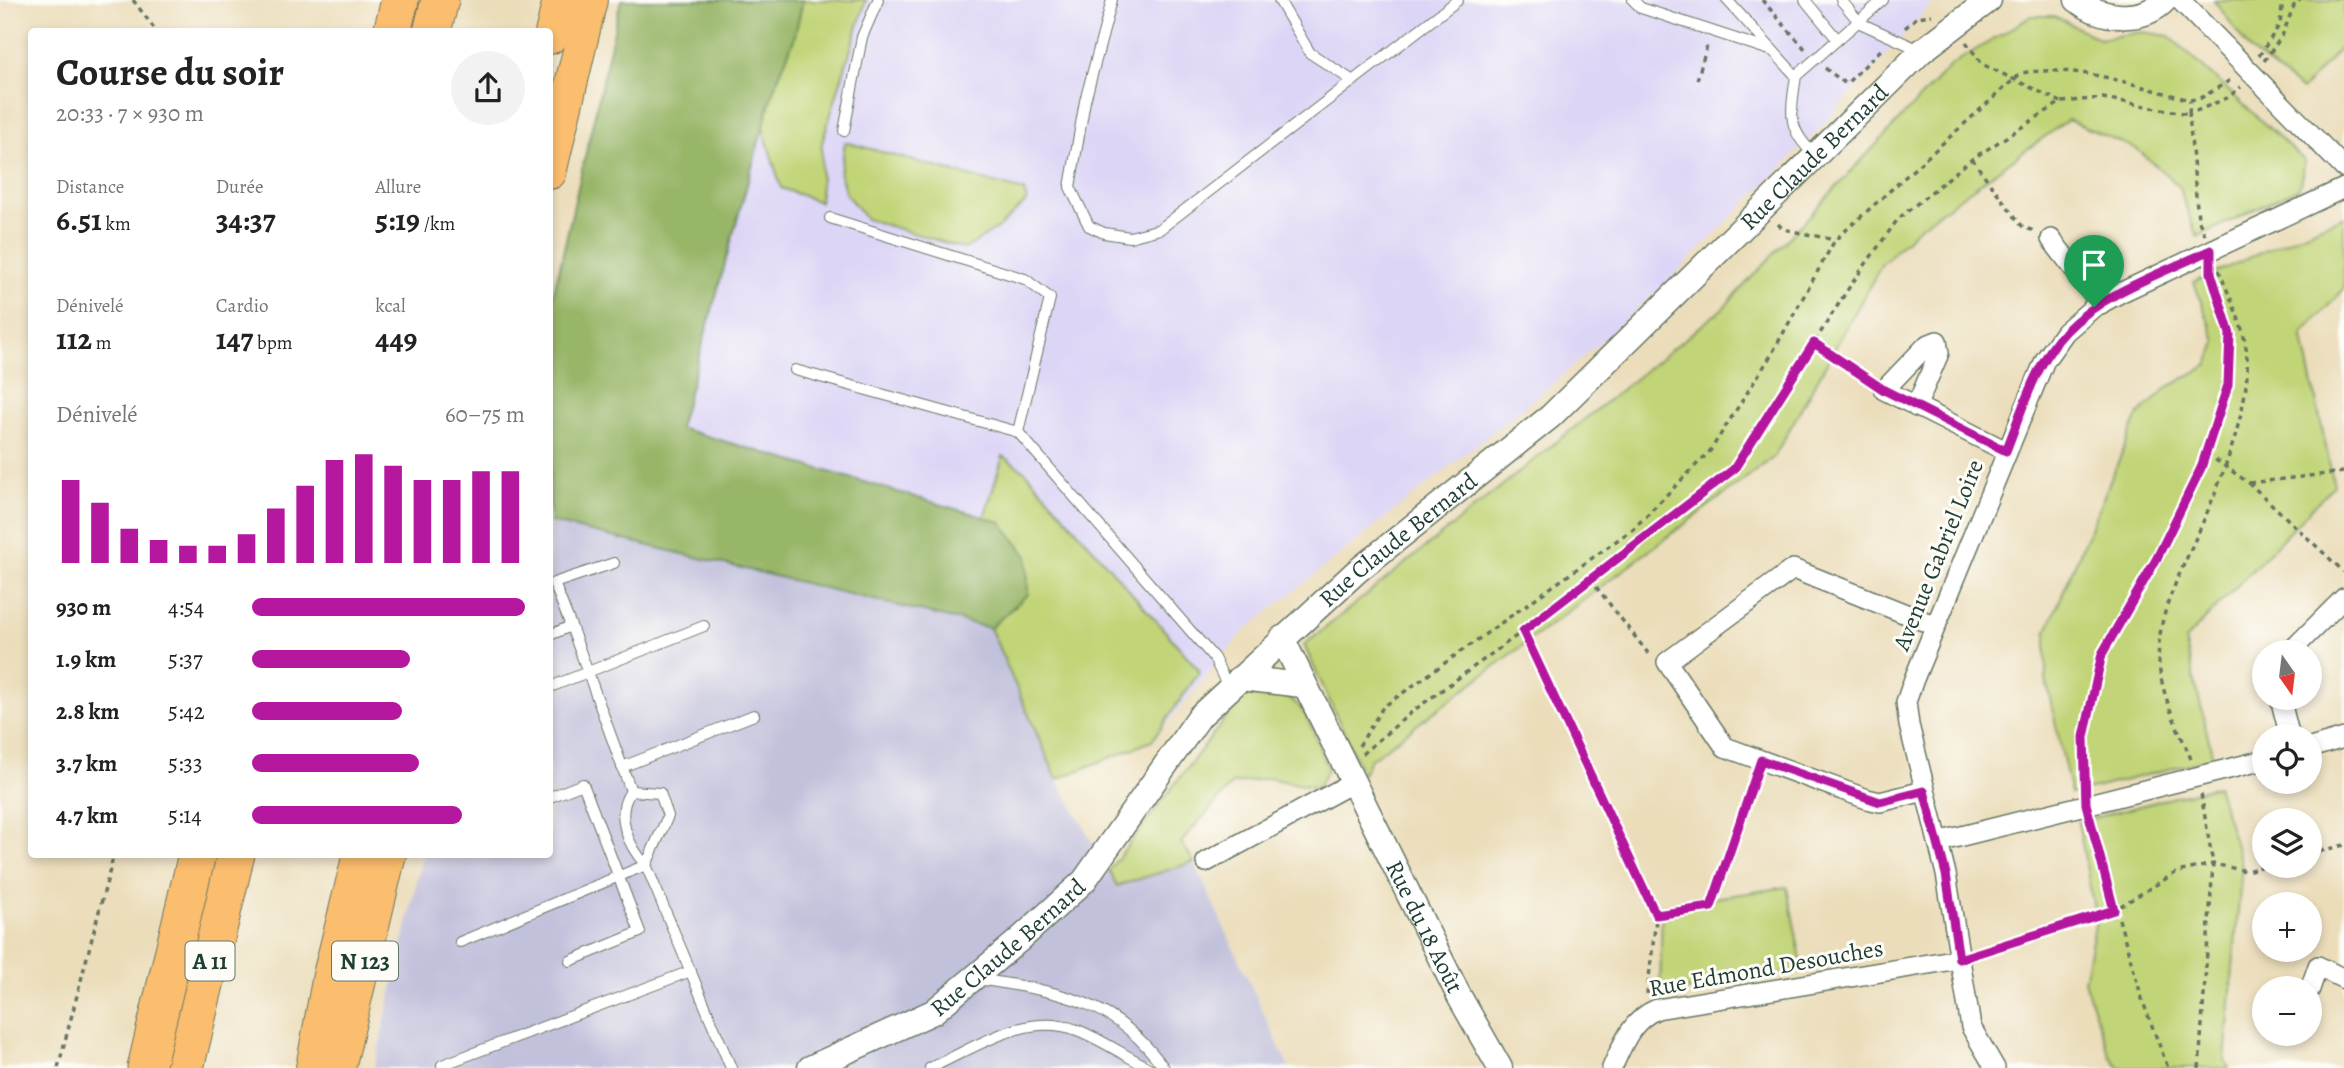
<!DOCTYPE html>
<html lang="fr">
<head>
<meta charset="utf-8">
<style>
  body { margin:0; font-family:Alegreya,serif; background:#f2f2f2; color:#222; height:100vh; display:flex; flex-direction:column; font-size:26px; white-space:nowrap }
  * { box-sizing:border-box; margin:0 }
  p { font-size:23px; color:#767676 }
  .icon { flex:none; width:38px; height:38px; fill:none; stroke:currentColor; stroke-width:2; stroke-linecap:round; stroke-linejoin:round }
  .map { position:relative; flex:1; overflow:hidden }
  .details { position:absolute; left:28px; top:28px; width:525px; height:830px; display:flex; flex-direction:column; background:#fff; border-radius:7px; box-shadow:0 4px 10px #0003 }
  .details>* { flex:none }
  .needle { width:46px; rotate:166deg }
  .fabs { position:absolute; left:2252px; top:640px; display:grid; gap:14px }
  .fabs a { display:grid; place-items:center; width:70px; height:70px; border-radius:50%; background:#fff; box-shadow:0 4px 10px #0003; font-size:35px }
  .pin { position:absolute; display:grid; place-items:center; width:60px; height:60px; color:#fff; margin:-72px -30px; border-radius:50% 50% 50% 0; rotate:-45deg; box-shadow:0 0 7px #0007 }
  .pin .icon { rotate:45deg }
  .round { display:grid; place-items:center; flex:none; width:74px; height:74px; border-radius:37px; background:#f2f2f2 }
  .summary { display:flex; align-items:center; justify-content:space-between; height:119px; padding:0 28px }
  h1 { font-size:38px; font-weight:700; line-height:52px }
  .stats { display:grid; grid-template-columns:repeat(3,1fr); gap:10px; height:119px; padding:7px 28px }
  .stats div { display:grid; align-content:center }
  .stats b { font-size:30px; font-weight:700 }
  .stats small { font-size:19px; font-weight:400 }
  .stats p { font-size:19px }
  .chart { height:196px; padding:14px 28px }
  .chart p { display:flex; justify-content:space-between }
  .chart svg { width:100%; height:126px; margin-top:7px; stroke:#b5179e; stroke-width:6 }
  ul { padding:0 28px; list-style:none; font-size:23px }
  li { display:grid; grid-template-columns:112px 84px 1fr; align-items:center; height:52px }
  li i { height:18px; border-radius:9px; background:#b5179e }
  .map>svg:first-child { display:block }
  .built { fill:#ddd5f6 }
  .industrial { fill:#c2c1dc }
  .green { fill:#c1d477; stroke:#708856; stroke-width:2 }
  .forest { fill:#98b668; stroke:#5c7a4e; stroke-width:2 }
  .lines { fill:none; stroke-linecap:round; stroke-linejoin:round }
  .service-casing { stroke:#667563; stroke-width:12 }
  .minor-casing { stroke:#667563; stroke-width:22 }
  .tertiary-casing { stroke:#667563; stroke-width:27 }
  .primary-casing { stroke:#667563; stroke-width:34 }
  .motorway-casing { stroke:#667563; stroke-width:39 }
  .path { stroke:#667563; stroke-width:3.5; stroke-dasharray:5 5; stroke-linecap:butt }
  .service { stroke:#fff; stroke-width:10 }
  .minor { stroke:#fff; stroke-width:19 }
  .tertiary { stroke:#fff; stroke-width:24 }
  .primary { stroke:#fbbd6e; stroke-width:32 }
  .motorway { stroke:#fbbd6e; stroke-width:37 }
  .route-casing { stroke:#fff; stroke-width:14 }
  .route { stroke:#b5179e; stroke-width:9 }
  .labels { text-anchor:middle; dominant-baseline:central; stroke-width:6; stroke-linejoin:round; paint-order:stroke }
  .shield { fill:#fdfcf7; stroke:#62766e; stroke-width:2 }
  .shield-label { font-size:23px; font-weight:bold; fill:#1f3d34 }
  .street-label { font-size:24px; fill:#1f3d34; stroke:#fdfcf7 }
</style>
</head>
<body>
<div class="map">
<svg width="2344" height="1068" viewBox="0 0 2344 1068">
  <rect width="100%" height="100%" fill="#fdfcf7"/>
  <filter id="ink" filterUnits="userSpaceOnUse"><feTurbulence type="fractalNoise" baseFrequency=".0143" numOctaves="2"/><feDisplacementMap in="SourceGraphic" scale="14" xChannelSelector="R" yChannelSelector="G"/><feConvolveMatrix kernelMatrix="1 2 1 2 8 2 1 2 1" color-interpolation-filters="sRGB"/></filter>
  <filter id="wash" filterUnits="userSpaceOnUse"><feTurbulence type="fractalNoise" baseFrequency=".00686" numOctaves="4" result="noise"/><feDisplacementMap in="SourceGraphic" scale="28" xChannelSelector="R" yChannelSelector="G"/><feGaussianBlur stdDeviation="1.57" result="paint"/><feColorMatrix in="noise" values="0 0 0 0 0 0 0 0 0 0 0 0 0 0 0 0 0 1.4 0 .05"/><feComposite in="paint" operator="in"/></filter>
  <g filter="url(#wash)">
    <rect width="100%" height="100%" fill="#ebddba"/>
    <path class="built" d="M 803,0 L 1935,0 L 1820,128 L 1667,282 L 1556,381 L 1243,632 L 1152,741 L 1057,779 L 990,628 L 1028,594 L 1001,522 L 679,428 L 774,88 L 794,39 Z"/>
    <path class="industrial" d="M 550,522 L 789,577 L 990,628 L 1057,779 L 1117,886 L 1194,862 L 1289,1068 L 374,1068 L 423,854 L 550,854 Z"/>
    <g class="green">
      <path d="M 803,0 L 866,0 L 822,143 L 820,202 L 781,188 L 763,128 L 774,88 L 794,39 Z"/>
      <path d="M 2214,0 L 2344,0 L 2344,44 L 2302,90 L 2251,51 Z"/>
      <path d="M 2032,16 L 2055,16 L 2099,39 L 2141,32 L 2169,36 L 2305,161 L 2299,188 L 2197,237 L 2178,185 L 2137,149 L 2068,120 L 1918,228 L 1882,264 L 1774,457 L 1370,760 L 1363,774 L 1304,645 L 1723,308 L 1951,65 Z"/>
      <path d="M 845,142 L 1024,191 L 1027,201 L 998,228 L 965,249 L 866,219 L 846,194 L 840,174 Z"/>
      <path d="M 2344,216 L 2344,289 L 2302,334 L 2334,485 L 2185,640 L 2213,758 L 2071,794 L 2046,680 L 2046,633 L 2138,415 L 2168,387 L 2208,365 L 2216,342 L 2194,282 Z"/>
      <path d="M 1003,456 L 1026,472 L 1200,671 L 1152,741 L 1057,779 L 990,628 L 1028,594 L 984,518 Z"/>
      <path d="M 1268,688 C 1309,699 1313,733 1328,769 L 1317,788 L 1269,778 L 1232,784 L 1181,842 L 1194,862 L 1117,886 L 1109,870 L 1241,698 Z"/>
      <path d="M 2217,786 L 2242,865 L 2225,1060 L 2229,1068 L 2118,1068 L 2110,1056 L 2084,981 L 2096,920 L 2078,822 Z"/>
      <path d="M 1787,887 L 1803,970 L 1660,994 L 1662,906 Z"/>
    </g>
    <path class="forest" d="M 621,0 L 803,0 L 794,39 L 774,88 L 679,428 L 1001,522 L 1027,556 L 1028,594 L 990,628 L 550,522 L 550,309 Z"/>
  </g>
  <g filter="url(#ink)">
    <g class="lines">
      <g class="service-casing">
        <g id="service">
          <path d="M 1112,0 L 1085,101 L 1070,187 L 1089,226 L 1104,233 L 1130,237 L 1160,229 L 1458,0"/>
          <path d="M 1279,0 L 1310,53 L 1353,81"/>
          <path d="M 1633,0 L 1641,8 L 1773,51"/>
          <path d="M 1727,0 L 1796,76"/>
          <path d="M 1805,0 L 1837,39"/>
          <path d="M 1841,0 L 1860,23 L 1922,51"/>
          <path d="M 844,131 L 862,37 L 878,0"/>
          <path d="M 1814,154 C 1786,129 1791,111 1796,76 L 1883,0"/>
          <path d="M 830,218 L 1025,279 L 1050,298 L 1018,432"/>
          <path d="M 795,370 L 1018,432 L 1214,658 L 1228,687"/>
          <path d="M 571,626 L 554,583 L 614,563"/>
          <path d="M 550,635 L 571,626 L 631,791"/>
          <path d="M 550,687 L 704,626"/>
          <path d="M 622,767 L 754,715"/>
          <path d="M 550,797 L 583,784 L 640,932 L 570,961"/>
          <path d="M 646,865 L 668,816 L 660,793 L 631,791 C 614,814 628,846 646,865 L 731,1068"/>
          <path d="M 460,942 L 646,865"/>
          <path d="M 978,979 C 1058,992 1114,998 1164,1068"/>
          <path d="M 442,1065 L 691,971"/>
          <path d="M 930,1068 C 975,1048 1025,1011 1077,1030 C 1101,1039 1125,1056 1149,1068"/>
        </g>
      </g>
      <g class="minor-casing">
        <g id="minor">
          <path d="M 2180,0 L 2344,168"/>
          <path d="M 2051,239 L 2101,304"/>
          <path d="M 1916,407 L 1939,353 L 1937,341 L 1927,345 L 1884,390 L 2006,451"/>
          <path d="M 2289,653 L 2344,598"/>
          <path d="M 2280,698 L 2290,737"/>
          <path d="M 2310,748 L 2344,738"/>
          <path d="M 1924,791 L 1880,802 L 1867,799 L 1725,747 L 1667,662 L 1793,569 L 1936,626"/>
          <path d="M 1938,842 L 2264,760"/>
          <path d="M 1206,862 L 1352,783"/>
          <path d="M 2310,989 L 2318,966 L 2344,979"/>
          <path d="M 1612,1068 C 1623,1044 1631,1020 1657,1009 L 1959,959"/>
          <path d="M 1995,1068 L 1971,1027 L 1946,874 L 1909,725 L 1906,702 L 1914,679 L 2045,360 L 2065,332 L 2094,307 L 2122,292 L 2344,188"/>
        </g>
      </g>
      <g class="tertiary-casing">
        <g id="tertiary">
          <path d="M 2077,0 C 2101,19 2142,24 2165,0"/>
          <path id="s1" d="M 1282,638 L 1459,996 L 1500,1068"/>
          <path d="M 1240,678 L 1302,685"/>
          <path id="s2" d="M 810,1068 L 933,1012 L 1018,941 L 1084,881 L 1200,716 L 1356,572 L 1551,416 L 1922,51 L 1989,0"/>
        </g>
      </g>
      <g class="primary-casing">
        <g id="primary">
          <path d="M 550,38 L 559,0"/>
          <path d="M 550,173 L 591,0"/>
          <path d="M 312,1068 L 329,975 L 359,854"/>
          <path d="M 339,1068 L 390,854"/>
        </g>
      </g>
      <g class="motorway-casing">
        <g id="motorway">
          <path d="M 392,32 L 400,0"/>
          <path d="M 432,32 L 440,0"/>
          <path d="M 146,1068 L 197,854"/>
          <path d="M 185,1068 L 236,854"/>
        </g>
      </g>
      <g class="path">
        <path d="M 133,0 L 157,32"/>
        <path d="M 1762,0 L 1807,51"/>
        <path d="M 1905,28 L 1917,17 L 1932,15"/>
        <path d="M 1966,42 L 1982,64 L 2061,102"/>
        <path d="M 2259,56 L 2280,24 L 2283,0"/>
        <path d="M 2264,61 L 2282,36 L 2295,3 L 2300,0"/>
        <path d="M 1825,68 L 1846,84 L 1884,47"/>
        <path d="M 1697,80 L 1708,42"/>
        <path d="M 1972,159 L 2022,226 L 2036,232"/>
        <path d="M 1778,224 L 1783,229 L 1835,240"/>
        <path d="M 2205,235 L 2198,219 L 2189,114 L 2227,98 L 2241,87"/>
        <path d="M 1814,343 L 1868,379"/>
        <path d="M 2207,454 L 2249,483 L 2344,572"/>
        <path d="M 2249,483 L 2344,472"/>
        <path d="M 1590,579 L 1651,657"/>
        <path d="M 1523,631 L 1657,911 L 1647,994"/>
        <path d="M 1359,746 L 1383,707 L 1633,529 L 1710,451 L 1770,357 L 1835,240 L 2021,73 C 2080,64 2133,85 2190,100 L 2201,98 L 2232,79"/>
        <path d="M 1362,754 L 1413,711 L 1523,631 L 1734,469 L 1850,286 L 1898,219 L 1972,159 L 2061,102 L 2103,98 L 2189,114 L 2190,100"/>
        <path d="M 2191,759 C 2176,723 2155,684 2159,643 C 2162,607 2180,574 2194,542 C 2216,494 2250,413 2247,359 C 2246,328 2229,297 2218,268"/>
        <path d="M 2085,785 L 2084,737 L 2102,654 L 2157,558 L 2201,468 L 2228,385 L 2230,334 L 2212,270"/>
        <path d="M 2091,823 L 2143,1002 L 2168,1068"/>
        <path d="M 2310,854 L 2344,845"/>
        <path d="M 1656,915 L 1711,907 L 1755,779"/>
        <path d="M 1978,953 L 2114,910 L 2177,872 L 2213,864 L 2247,871 L 2264,866"/>
        <path d="M 58,1068 L 114,854"/>
        <path d="M 2199,1068 L 2213,864 L 2201,794"/>
      </g>
      <use href="#service" class="service"/>
      <use href="#minor" class="minor"/>
      <use href="#tertiary" class="tertiary"/>
      <use href="#primary" class="primary"/>
      <use href="#motorway" class="motorway"/>
    </g>
  </g>
  <g class="lines" filter="url(#ink)">
    <g class="route-casing">
      <path id="route" d="M 2211,250 L 2211,273 L 2230,334 L 2228,385 L 2201,468 L 2157,558 L 2102,654 L 2084,737 L 2086,804 L 2114,910 L 1959,959 L 1946,874 L 1924,791 L 1880,802 L 1761,760 L 1711,907 L 1656,915 L 1523,631 L 1734,469 L 1814,343 L 1884,390 L 2006,451 C 2022,411 2035,363 2066,331 C 2104,292 2163,273 2211,250 Z"/>
    </g>
    <use href="#route" class="route"/>
  </g>
  <g class="labels">
    <g class="shield">
      <rect x="185.5" y="941.5" width="49" height="39" rx="5"/>
      <rect x="332" y="941.5" width="66" height="39" rx="5"/>
    </g>
    <g class="shield-label">
      <text x="210" y="961">A 11</text>
      <text x="365" y="961">N 123</text>
    </g>
    <g class="street-label">
      <text stroke="none"><textPath href="#s2" startOffset="1368">Rue Claude Bernard</textPath></text>
      <text stroke="none"><textPath href="#s2" startOffset="802">Rue Claude Bernard</textPath></text>
      <text transform="translate(1938 555) rotate(-68)">Avenue Gabriel Loire</text>
      <text stroke="none"><textPath href="#s1" startOffset="322">Rue du 18 Août</textPath></text>
      <text stroke="none"><textPath href="#s2" startOffset="234">Rue Claude Bernard</textPath></text>
      <text transform="translate(1766 968) rotate(-10)">Rue Edmond Desouches</text>
    </g>
  </g>
</svg>
<div class="fabs">
<a><svg class="needle" viewBox="-14 -14 28 28"><path d="M0-13l5 13h-10z" fill="#e53935"/><path d="M0 13l5-13h-10z" fill="#767676"/></svg></a>
<a><svg class="icon" aria-label="locate" viewBox="0 0 24 24"><circle cx="12" cy="12" r="6"/><path d="M12 2v4M12 18v4M2 12h4M18 12h4"/></svg></a>
<a><svg class="icon" aria-label="layers" viewBox="0 0 24 24"><path d="M12 4l9 5-9 5-9-5zM3 14l9 5 9-5"/></svg></a>
<a>+</a>
<a>−</a>
</div>
<div class="pin" style="left:2094px;top:307px;background:#1e9e55"><svg class="icon" aria-label="arrive" viewBox="0 0 24 24"><path d="M6 21V4h12l-3 4 3 4H6"/></svg></div>
<section class="details">
<div class="summary"><div><h1>Course du soir</h1><p>20:33 · 7 × 930 m</p></div><a class="round"><svg class="icon" aria-label="share" viewBox="0 0 24 24"><path d="M12 15V3M7 8l5-5 5 5M5 13v7h14v-7"/></svg></a></div>
<div class="stats">
<div><p>Distance</p><b>6.51<small> km</small></b></div>
<div><p>Durée</p><b>34:37</b></div>
<div><p>Allure</p><b>5:19<small> /km</small></b></div>
</div>
<div class="stats">
<div><p>Dénivelé</p><b>112<small> m</small></b></div>
<div><p>Cardio</p><b>147<small> bpm</small></b></div>
<div><p>kcal</p><b>449</b></div>
</div>
<div class="chart"><p><span>Dénivelé</span>60–75 m</p>
<svg viewBox="0 0 160 44" preserveAspectRatio="none"><path d="M5 44V15M15 44V23M25 44V32M35 44V36M45 44V38M55 44V38M65 44V34M75 44V25M85 44V17M95 44V8M105 44V6M115 44V10M125 44V15M135 44V15M145 44V12M155 44V12"/></svg>
</div>
<ul>
<li><b>930 m</b>4:54<i style="width:100%"></i></li>
<li><b>1.9 km</b>5:37<i style="width:58%"></i></li>
<li><b>2.8 km</b>5:42<i style="width:55%"></i></li>
<li><b>3.7 km</b>5:33<i style="width:61%"></i></li>
<li><b>4.7 km</b>5:14<i style="width:77%"></i></li>
</ul>
</section>
</div>
</body>
</html>
